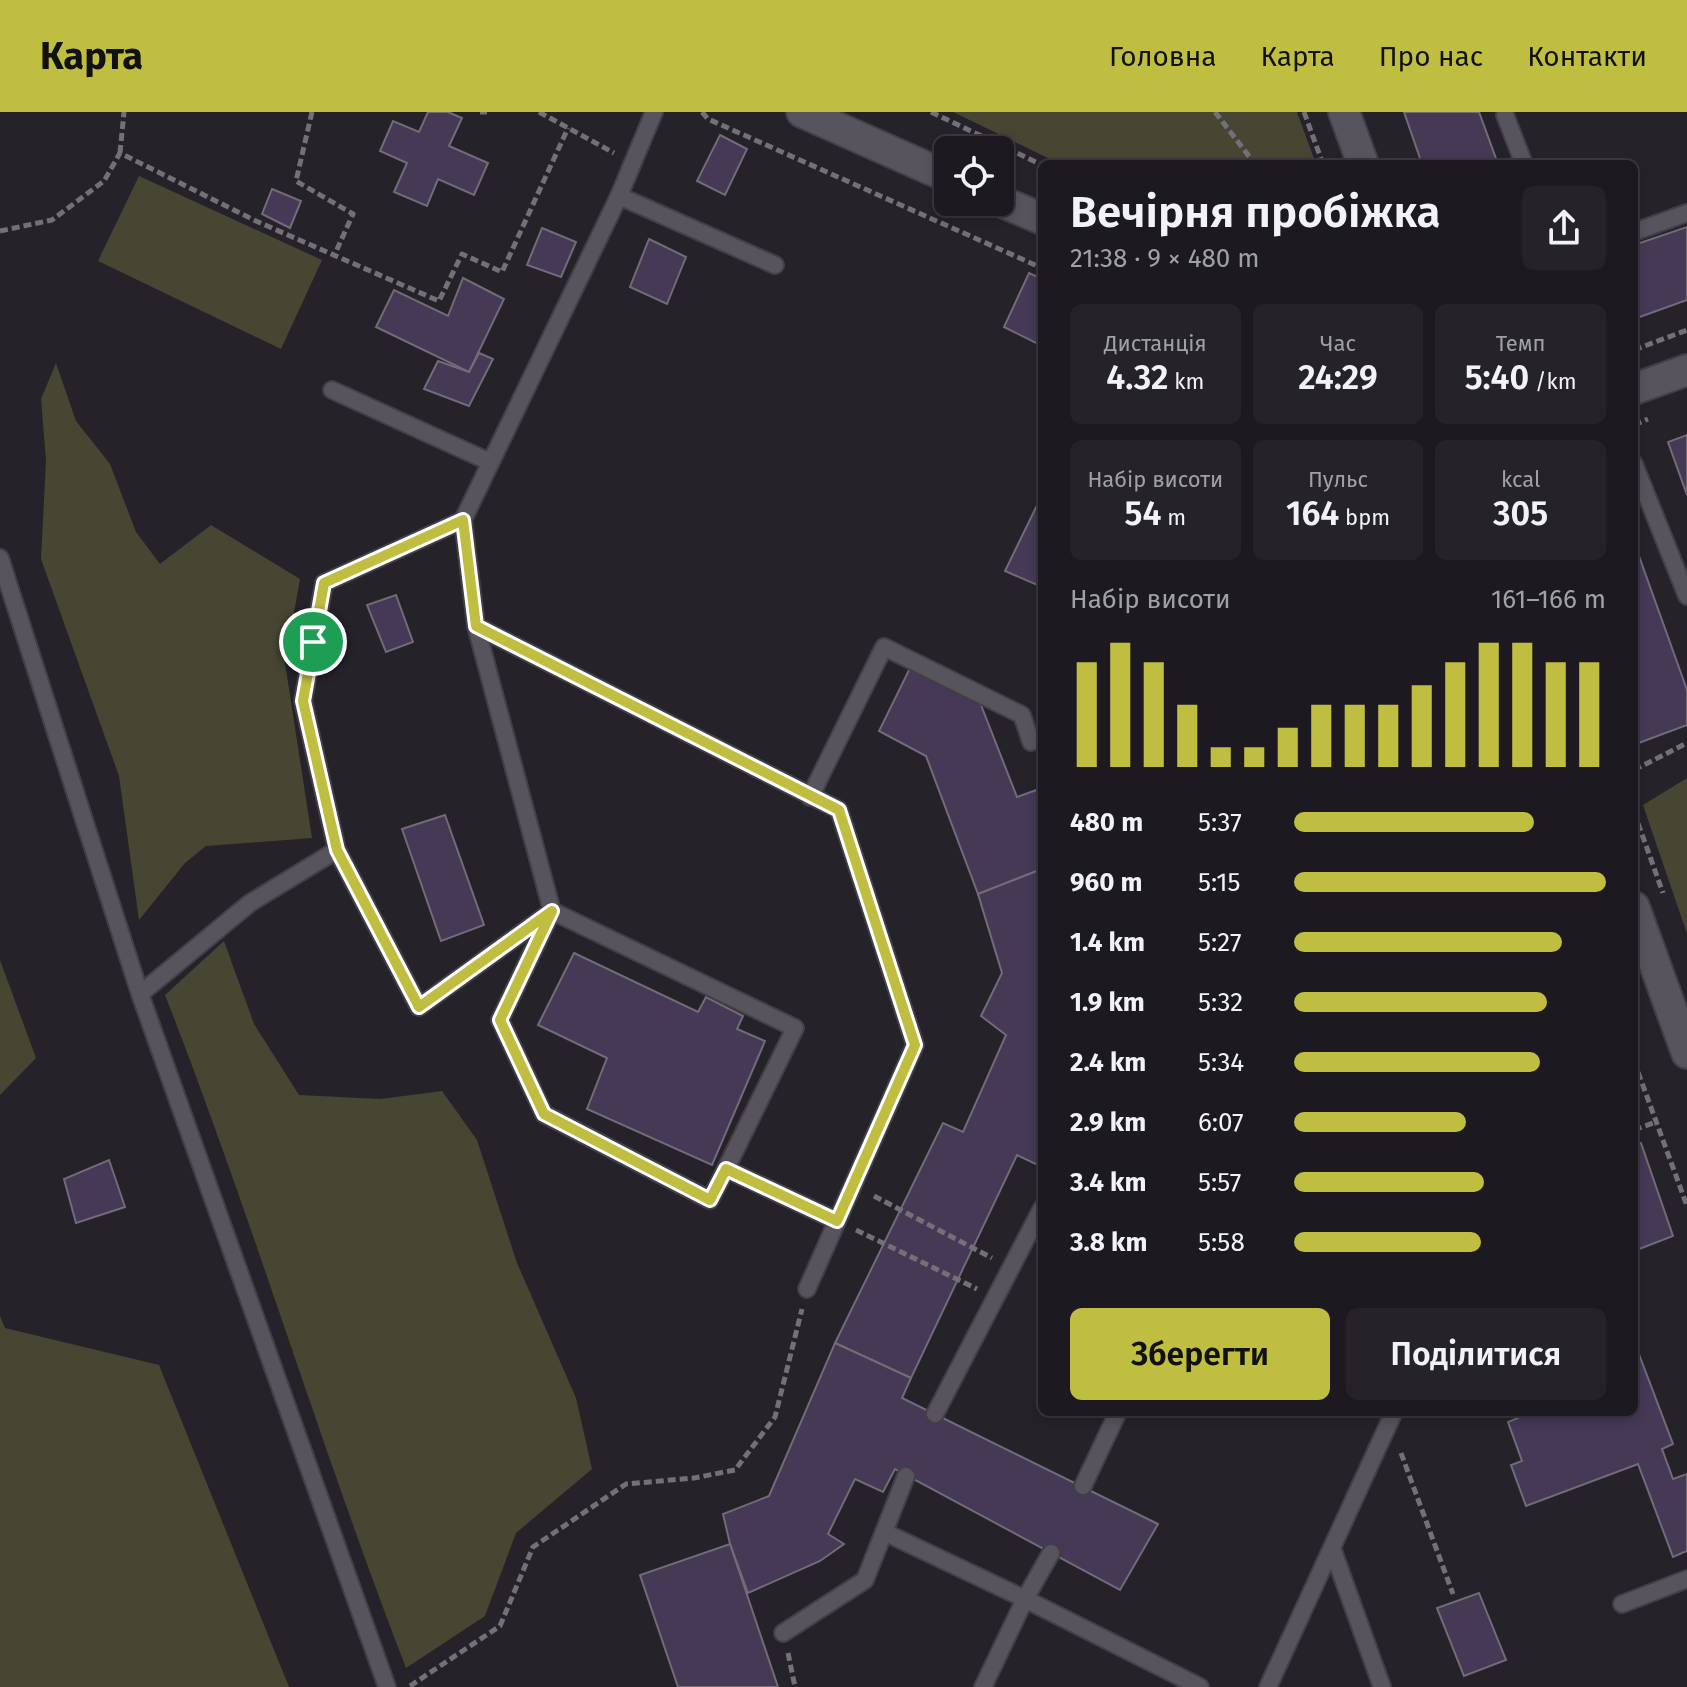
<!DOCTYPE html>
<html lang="uk">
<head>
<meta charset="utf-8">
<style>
  body { margin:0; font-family:"Fira Sans",sans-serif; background:#252329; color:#f1f3f6; height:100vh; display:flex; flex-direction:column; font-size:30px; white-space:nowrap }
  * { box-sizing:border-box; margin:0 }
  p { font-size:26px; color:#a0a1a5 }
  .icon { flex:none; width:44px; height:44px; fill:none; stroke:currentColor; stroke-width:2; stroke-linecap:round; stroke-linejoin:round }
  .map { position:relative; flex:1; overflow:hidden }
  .sheet { position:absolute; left:1038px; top:48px; width:600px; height:1256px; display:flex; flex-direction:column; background:#1c1a20; border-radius:12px; box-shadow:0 4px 12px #0003,0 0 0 2px #3a383e }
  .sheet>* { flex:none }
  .buttons { position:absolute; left:934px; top:24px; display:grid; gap:16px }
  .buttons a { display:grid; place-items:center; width:80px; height:80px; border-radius:12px; background:#1c1a20; box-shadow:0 4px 12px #0003,0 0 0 2px #3a383e; font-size:40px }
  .pin { position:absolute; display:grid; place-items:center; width:68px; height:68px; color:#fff; margin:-34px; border:4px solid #fff; border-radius:50%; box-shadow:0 2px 8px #0007 }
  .round { display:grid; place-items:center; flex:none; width:84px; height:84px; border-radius:12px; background:#252329 }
  .summary { display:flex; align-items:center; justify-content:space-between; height:136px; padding:0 32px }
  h1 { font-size:44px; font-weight:600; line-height:60px }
  .figures { display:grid; grid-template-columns:repeat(3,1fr); gap:12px; height:136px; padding:8px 32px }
  .figures div { display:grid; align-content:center; border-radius:12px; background:#252329; text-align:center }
  .figures b { font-size:34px; font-weight:600 }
  .figures small { font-size:22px; font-weight:400 }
  .figures p { font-size:22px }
  .chart { height:224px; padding:16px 32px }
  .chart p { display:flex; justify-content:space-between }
  .chart svg { width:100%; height:144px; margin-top:8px; stroke:#bfbe41; stroke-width:6 }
  .action { display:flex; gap:16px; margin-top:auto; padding:16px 32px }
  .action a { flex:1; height:92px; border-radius:12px; background:#bfbe41; color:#111; font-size:32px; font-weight:600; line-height:92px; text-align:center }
  .action a+a { background:#252329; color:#f1f3f6 }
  ul { padding:0 32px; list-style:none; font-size:26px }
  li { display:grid; grid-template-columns:128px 96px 1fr; align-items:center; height:60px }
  li i { height:20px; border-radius:10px; background:#bfbe41 }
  header { display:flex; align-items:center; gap:48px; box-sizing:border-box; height:112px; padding:0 40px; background:#bfbe41; color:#111 }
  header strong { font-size:38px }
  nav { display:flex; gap:44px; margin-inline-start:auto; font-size:28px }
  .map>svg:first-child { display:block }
  .green { fill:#464632 }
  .building { fill:#453956; stroke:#716c77; stroke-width:2 }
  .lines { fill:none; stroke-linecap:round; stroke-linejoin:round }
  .lane-casing { stroke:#423f47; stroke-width:20 }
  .street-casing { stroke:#423f47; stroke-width:34 }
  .path { stroke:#737077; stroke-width:5; stroke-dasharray:8 4; stroke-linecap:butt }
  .lane { stroke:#58545d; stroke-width:16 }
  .street { stroke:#58545d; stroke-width:30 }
  .route-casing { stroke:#fff; stroke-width:16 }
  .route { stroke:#bfbe41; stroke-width:10 }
</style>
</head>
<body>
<header>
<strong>Карта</strong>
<nav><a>Головна</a><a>Карта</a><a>Про нас</a><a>Контакти</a></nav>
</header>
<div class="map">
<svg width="1687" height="1575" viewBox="0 0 1687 1575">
  <rect width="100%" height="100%" fill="#25222a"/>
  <g class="green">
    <path d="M 953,0 L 1297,0 L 1316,52 L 1060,52 Z"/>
    <path d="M 139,64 L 322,148 L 281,237 L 98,149 Z"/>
    <path d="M 56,251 L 76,309 L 110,352 L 136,420 L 160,452 L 211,413 L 300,467 L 285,551 L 312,726 L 206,734 L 185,751 L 139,808 L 119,664 L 41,447 L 46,349 L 41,287 Z"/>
    <path d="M 1687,666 L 1687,822 L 1643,693 Z"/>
    <path d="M 224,829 L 254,912 L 299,983 L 380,987 L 442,979 L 477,1028 L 517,1151 L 576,1286 L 592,1357 L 516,1421 L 485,1504 L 406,1556 C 320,1334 252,1105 165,883 Z"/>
    <path d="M 0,848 L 36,946 L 0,983 Z"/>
    <path d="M 0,1204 L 5,1216 L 159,1253 L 289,1575 L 0,1575 Z"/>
  </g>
  <g class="building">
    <path d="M 428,0 L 448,0 L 462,6 L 449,34 L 488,51 L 474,83 L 438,67 L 427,94 L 394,80 L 407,51 L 380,39 L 393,9 L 419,20 Z"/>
    <path d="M 1404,0 L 1479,0 L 1498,52 L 1422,52 Z"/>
    <path d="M 720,23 L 747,37 L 725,83 L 697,69 Z"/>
    <path d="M 272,77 L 301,89 L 290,116 L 262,102 Z"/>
    <path d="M 1687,115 L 1687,188 L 1634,207 L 1634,133 Z"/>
    <path d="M 542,116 L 576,130 L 561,165 L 527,153 Z"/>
    <path d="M 649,127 L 686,145 L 667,192 L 630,175 Z"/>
    <path d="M 1029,161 L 1042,167 L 1042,234 L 1004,215 Z"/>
    <path d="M 463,166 L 504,187 L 469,260 L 376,215 L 394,178 L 448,204 Z"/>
    <path d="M 479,241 L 493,247 L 469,294 L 424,277 L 438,249 L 469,260 Z"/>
    <path d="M 1687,323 L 1687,383 L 1668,330 Z"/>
    <path d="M 1042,383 L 1042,475 L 1005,459 Z"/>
    <path d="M 1634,430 L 1687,578 L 1687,613 L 1636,632 Z"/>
    <path d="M 396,483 L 413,530 L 386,540 L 367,493 Z"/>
    <path d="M 911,554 L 979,588 L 1017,685 L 1042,676 L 1042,757 L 978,782 L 926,644 L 879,619 Z"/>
    <path d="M 445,703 L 484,813 L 441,829 L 402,717 Z"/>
    <path d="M 1042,757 L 1042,1055 L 1017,1043 L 911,1266 L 835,1231 L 943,1011 L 963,1020 L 1006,923 L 981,904 L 1002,861 L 978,782 Z"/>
    <path d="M 574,841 L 698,900 L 706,885 L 743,904 L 737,917 L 765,929 L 712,1053 L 587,997 L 607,946 L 538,913 Z"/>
    <path d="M 1641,1031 L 1673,1124 L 1634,1139 L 1634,1034 Z"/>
    <path d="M 109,1048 L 125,1095 L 76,1111 L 64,1067 Z"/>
    <path d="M 1634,1229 L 1673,1332 L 1662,1337 L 1673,1367 L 1687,1362 L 1687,1439 L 1673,1445 L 1638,1352 L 1526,1394 L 1511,1353 L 1522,1349 L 1508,1310 L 1518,1306 L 1516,1300 L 1634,1300 Z"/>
    <path d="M 835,1231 L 911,1266 L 902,1286 L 1158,1412 L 1120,1478 L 895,1357 L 883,1380 L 855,1367 L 828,1422 L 844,1432 L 820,1449 L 748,1481 L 730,1432 L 723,1402 L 769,1384 Z"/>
    <path d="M 730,1432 L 778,1575 L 678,1575 L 640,1463 Z"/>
    <path d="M 1479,1481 L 1506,1548 L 1464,1564 L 1437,1496 Z"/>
  </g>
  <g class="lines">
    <g class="lane-casing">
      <g id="lane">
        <path d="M 1505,3 L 1524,52"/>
        <path d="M 619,84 L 775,153"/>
        <path d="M 1634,120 L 1687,101"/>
        <path d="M 332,278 L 490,350"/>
        <path d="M 1634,352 L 1687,484"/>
        <path d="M 0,446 L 140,882 L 387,1575"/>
        <path d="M 476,514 L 839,698 L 915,933 L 807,1177"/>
        <path d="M 810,685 L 884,535 L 1022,603 L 1031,630 L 1042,626"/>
        <path d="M 337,738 L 419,895 L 552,799 L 476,514 L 463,408 L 619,84 L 654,0"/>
        <path d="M 140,882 L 250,791 L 337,738 L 303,589 L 324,471 L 463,408"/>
        <path d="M 726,1057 L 795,916 L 552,799 L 500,908 L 544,1002 L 710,1088 L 726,1057 L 837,1109"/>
        <path d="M 935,1302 L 1042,1096"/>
        <path d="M 1083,1374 L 1118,1300"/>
        <path d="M 884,1420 L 1025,1487 L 1200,1575"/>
        <path d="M 1332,1436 L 1382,1575"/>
        <path d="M 1622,1492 L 1687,1467"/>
        <path d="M 783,1521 L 865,1468 L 906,1364"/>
        <path d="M 983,1575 L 1025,1487 L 1051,1441"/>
        <path d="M 1268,1575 L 1394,1300"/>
      </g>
    </g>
    <g class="street-casing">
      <g id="street">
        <path d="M 802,0 L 948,65"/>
        <path d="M 1344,0 L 1363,52"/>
        <path d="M 1000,89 L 1042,107"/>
        <path d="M 1634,277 L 1687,258"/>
        <path d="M 1634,795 L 1687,941"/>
      </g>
    </g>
    <g class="path">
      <path d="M 312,0 L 296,69 L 353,102 L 334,144"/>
      <path d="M 480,0 L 487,0"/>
      <path d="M 539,0 L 614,41"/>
      <path d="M 702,0 L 708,7 L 1042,156"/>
      <path d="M 931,0 L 1042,53"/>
      <path d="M 1215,0 L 1255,52"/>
      <path d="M 1304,0 L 1323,52"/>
      <path d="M 120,41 L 124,0"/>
      <path d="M 0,119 L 52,108 L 104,69 L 120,41 L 256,109 L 439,189 L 462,142 L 502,160 L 568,16"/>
      <path d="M 1634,238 L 1687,218"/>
      <path d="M 1634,313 L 1648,307"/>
      <path d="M 1634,658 L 1687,631"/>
      <path d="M 1634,700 L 1663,781"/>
      <path d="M 1634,949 L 1687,1094"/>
      <path d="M 1634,1018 L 1656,1010"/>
      <path d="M 874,1084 L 992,1146"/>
      <path d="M 856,1118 L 977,1177"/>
      <path d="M 1401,1341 L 1453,1482"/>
      <path d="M 788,1541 L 795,1575"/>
      <path d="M 410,1574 L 500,1514 L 533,1435 L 626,1372 L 694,1366 L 735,1358 L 775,1305 L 802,1197"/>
    </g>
    <use href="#lane" class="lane"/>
    <use href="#street" class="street"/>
  </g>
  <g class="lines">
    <g class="route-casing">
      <path id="route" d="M 463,408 L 476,514 L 839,698 L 915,933 L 837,1109 L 726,1057 L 710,1088 L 544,1002 L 500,908 L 552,799 L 419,895 L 337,738 L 303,589 L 324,471 Z"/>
    </g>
    <use href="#route" class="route"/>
  </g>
</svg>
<div class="buttons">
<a><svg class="icon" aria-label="locate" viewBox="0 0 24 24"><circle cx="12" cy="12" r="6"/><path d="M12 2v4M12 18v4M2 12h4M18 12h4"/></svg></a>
</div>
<div class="pin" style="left:313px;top:530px;background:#1e9e55"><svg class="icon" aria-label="arrive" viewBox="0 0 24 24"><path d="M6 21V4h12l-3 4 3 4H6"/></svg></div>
<section class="sheet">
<div class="summary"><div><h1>Вечірня пробіжка</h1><p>21:38 · 9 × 480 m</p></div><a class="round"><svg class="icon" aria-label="share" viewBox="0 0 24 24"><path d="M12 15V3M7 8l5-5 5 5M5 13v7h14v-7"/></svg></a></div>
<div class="figures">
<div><p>Дистанція</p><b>4.32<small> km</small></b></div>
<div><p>Час</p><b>24:29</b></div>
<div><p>Темп</p><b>5:40<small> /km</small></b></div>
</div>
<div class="figures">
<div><p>Набір висоти</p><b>54<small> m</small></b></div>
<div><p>Пульс</p><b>164<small> bpm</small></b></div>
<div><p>kcal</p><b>305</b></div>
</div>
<div class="chart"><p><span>Набір висоти</span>161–166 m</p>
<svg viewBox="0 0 160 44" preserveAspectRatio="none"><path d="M5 44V12M15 44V6M25 44V12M35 44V25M45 44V38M55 44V38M65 44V32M75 44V25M85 44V25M95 44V25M105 44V19M115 44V12M125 44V6M135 44V6M145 44V12M155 44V12"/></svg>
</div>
<ul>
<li><b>480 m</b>5:37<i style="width:77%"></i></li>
<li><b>960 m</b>5:15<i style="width:100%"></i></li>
<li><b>1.4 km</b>5:27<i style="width:86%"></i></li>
<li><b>1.9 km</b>5:32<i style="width:81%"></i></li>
<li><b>2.4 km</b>5:34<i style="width:79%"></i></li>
<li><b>2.9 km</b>6:07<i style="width:55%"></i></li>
<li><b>3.4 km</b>5:57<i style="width:61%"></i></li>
<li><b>3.8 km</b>5:58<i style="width:60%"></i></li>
</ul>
<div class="action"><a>Зберегти</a><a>Поділитися</a></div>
</section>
</div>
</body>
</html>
